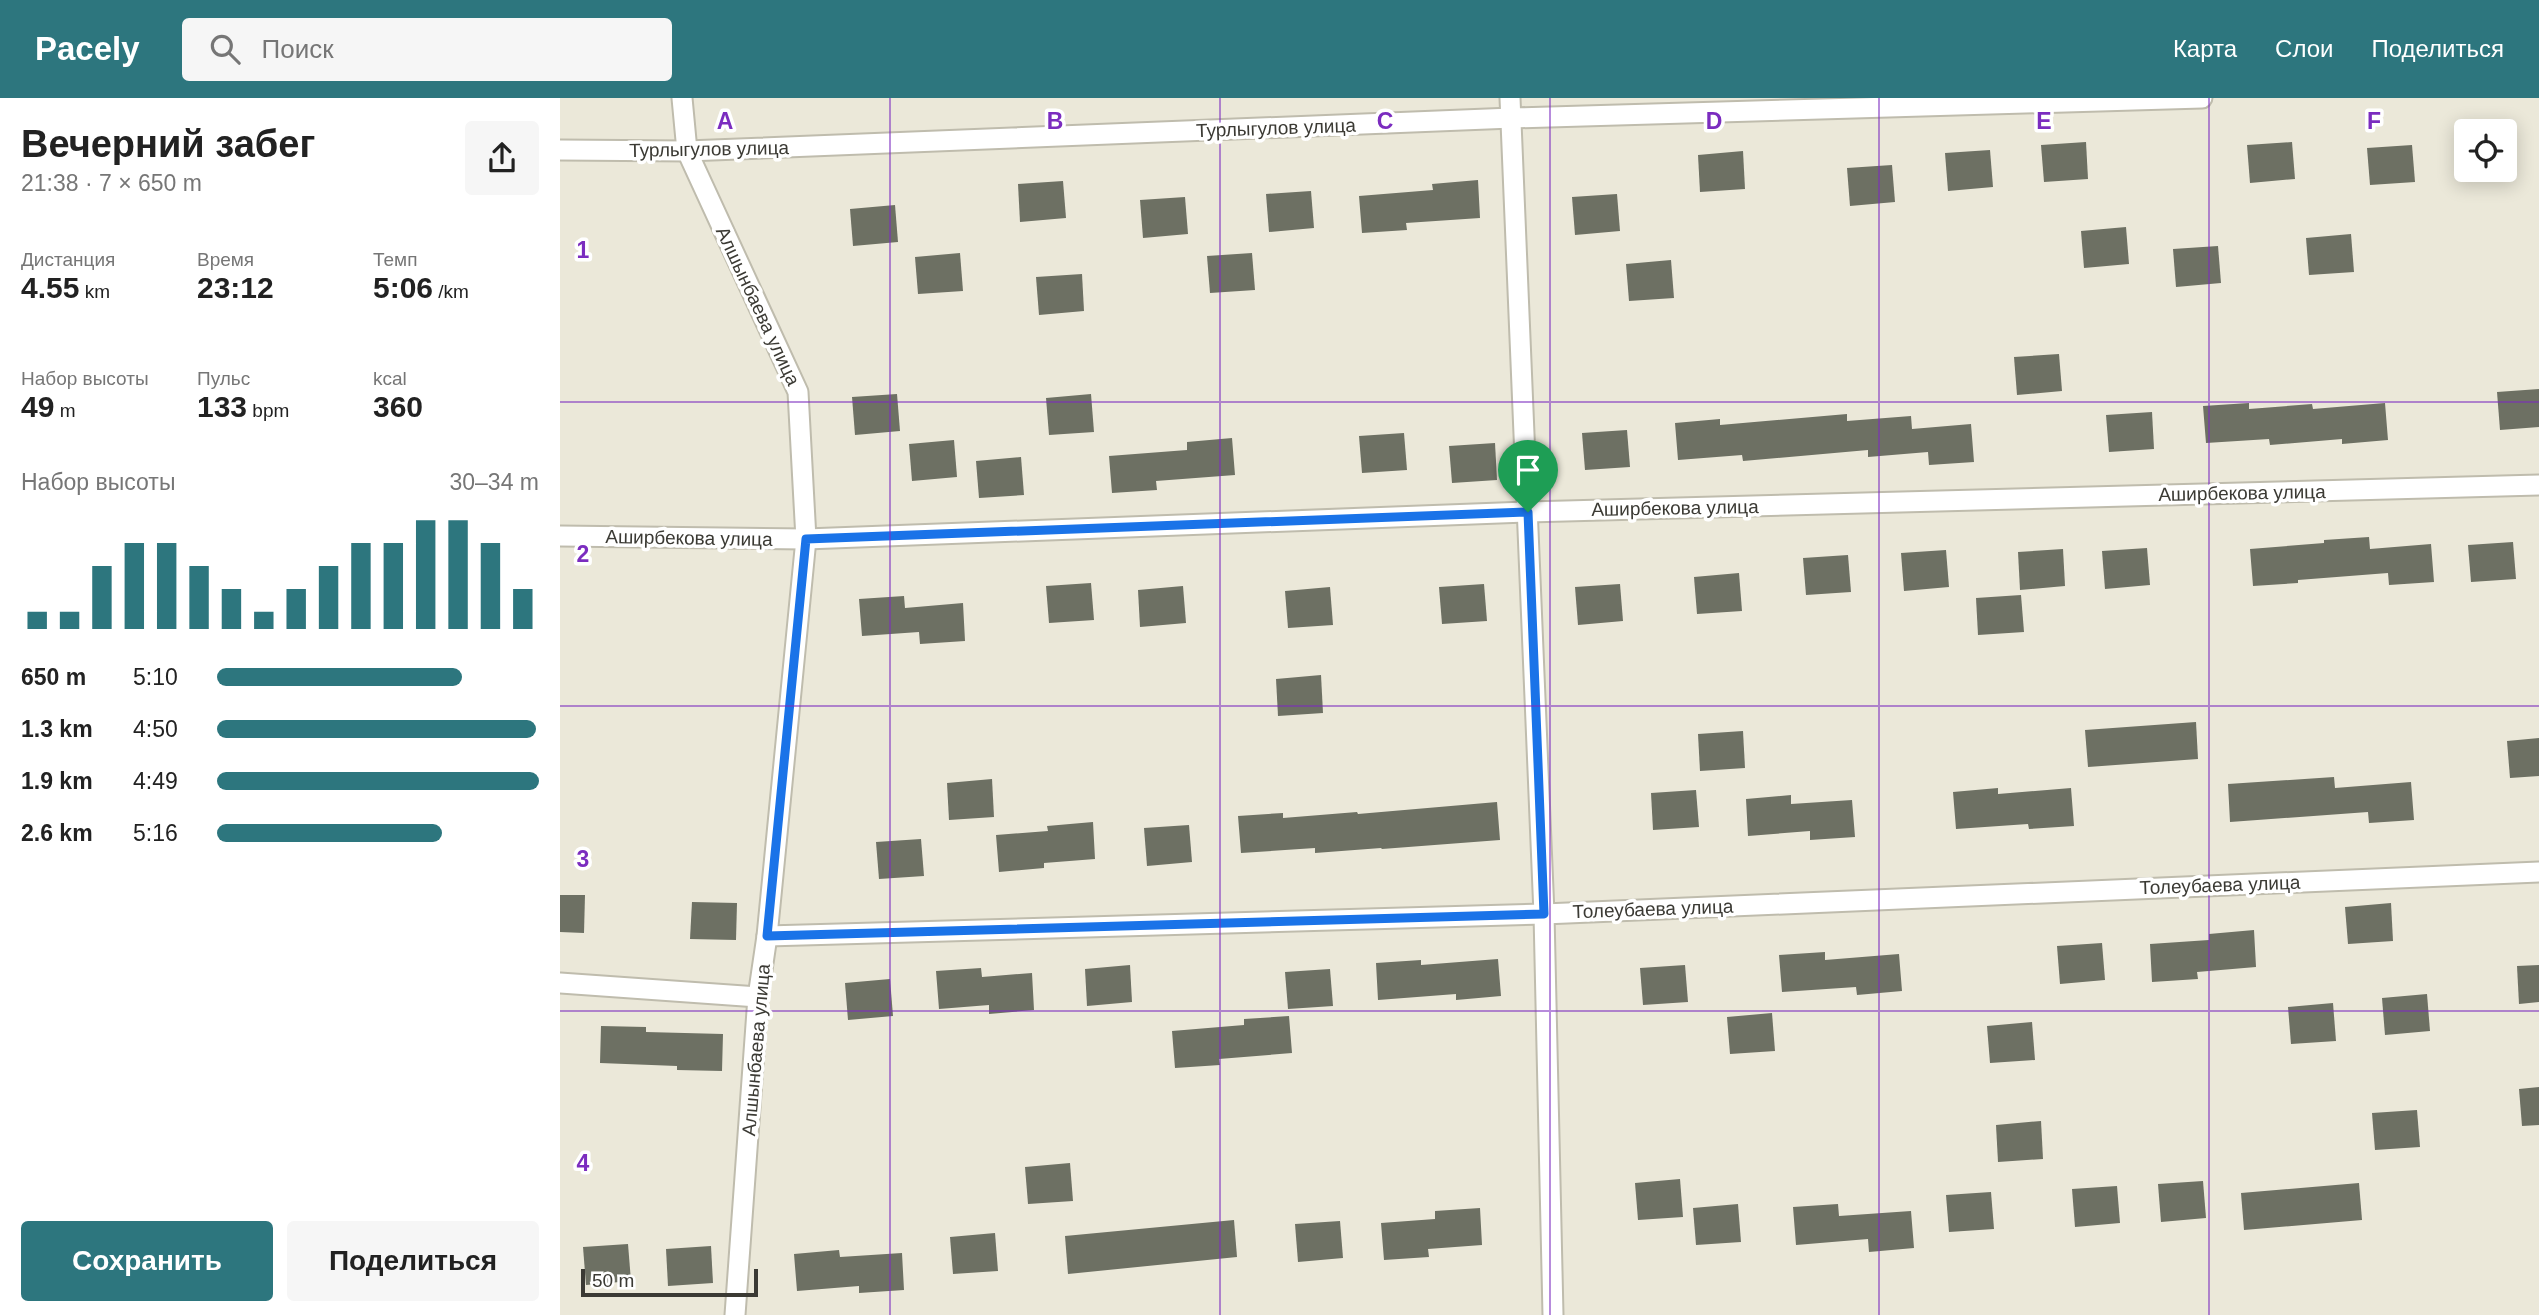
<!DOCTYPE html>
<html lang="ru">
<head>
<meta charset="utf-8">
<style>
  body { margin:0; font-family:Helvetica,sans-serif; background:#f6f6f6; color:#222; height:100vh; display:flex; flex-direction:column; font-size:26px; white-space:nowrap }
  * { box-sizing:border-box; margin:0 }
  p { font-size:23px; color:#767676 }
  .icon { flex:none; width:38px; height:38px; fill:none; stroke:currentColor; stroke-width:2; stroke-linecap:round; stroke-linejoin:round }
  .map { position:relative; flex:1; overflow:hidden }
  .sheet { display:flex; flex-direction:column; background:#fff; width:560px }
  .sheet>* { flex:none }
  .fabs { position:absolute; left:1894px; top:21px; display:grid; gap:14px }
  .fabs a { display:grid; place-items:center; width:63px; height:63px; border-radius:7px; background:#fff; box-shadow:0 4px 18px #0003; font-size:35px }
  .scale { position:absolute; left:21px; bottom:18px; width:177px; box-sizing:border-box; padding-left:7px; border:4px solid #3b3a34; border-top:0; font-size:19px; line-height:24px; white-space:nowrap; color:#3b3a34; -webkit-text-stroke:5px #fff; paint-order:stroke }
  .pin { position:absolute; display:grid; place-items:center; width:60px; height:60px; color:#fff; margin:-72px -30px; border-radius:50% 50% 50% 0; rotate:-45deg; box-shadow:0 0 7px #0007 }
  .pin .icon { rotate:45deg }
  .round { display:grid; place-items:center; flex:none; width:74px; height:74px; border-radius:7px; background:#f6f6f6 }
  .headline { display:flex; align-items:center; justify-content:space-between; height:119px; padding:0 21px }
  h1 { font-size:38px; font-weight:700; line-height:52px }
  .stats { display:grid; grid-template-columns:repeat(3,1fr); gap:10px; height:119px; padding:7px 21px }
  .stats div { display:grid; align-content:center }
  .stats b { font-size:30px; font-weight:700 }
  .stats small { font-size:19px; font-weight:400 }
  .stats p { font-size:19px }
  .chart { height:196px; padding:14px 21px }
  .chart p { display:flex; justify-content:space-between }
  .chart svg { width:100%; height:126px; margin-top:7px; stroke:#2d767e; stroke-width:6 }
  .button { display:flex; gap:14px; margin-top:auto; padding:14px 21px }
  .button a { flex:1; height:80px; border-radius:7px; background:#2d767e; color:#fff; font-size:28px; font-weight:700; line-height:80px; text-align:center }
  .button a+a { background:#f6f6f6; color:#222 }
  ul { padding:0 21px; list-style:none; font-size:23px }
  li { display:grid; grid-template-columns:112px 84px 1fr; align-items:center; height:52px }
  li i { height:18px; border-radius:9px; background:#2d767e }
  header { display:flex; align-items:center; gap:42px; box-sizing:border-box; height:98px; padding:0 35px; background:#2d767e; color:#fff }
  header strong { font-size:33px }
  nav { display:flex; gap:38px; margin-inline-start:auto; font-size:24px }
  .search { width:490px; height:63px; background:#f6f6f6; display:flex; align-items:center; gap:18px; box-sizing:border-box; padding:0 24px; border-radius:7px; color:#767676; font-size:26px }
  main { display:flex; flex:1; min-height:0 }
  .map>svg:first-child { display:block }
  .building { fill:#6d7063 }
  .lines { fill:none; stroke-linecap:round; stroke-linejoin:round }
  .minor-casing { stroke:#bfbcad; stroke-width:23 }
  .minor { stroke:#fff; stroke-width:19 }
  .route-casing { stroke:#fff; stroke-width:14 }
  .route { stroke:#1a73e8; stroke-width:9 }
  .grid { fill:none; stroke:#7b2cbf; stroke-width:2; stroke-opacity:0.55 }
  .labels { text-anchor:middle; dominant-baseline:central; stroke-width:7; stroke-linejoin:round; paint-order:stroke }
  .street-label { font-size:19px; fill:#3b3a34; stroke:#fff }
  .grid-label { font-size:23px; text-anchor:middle; font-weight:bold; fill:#7b2cbf; stroke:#fff; stroke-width:7; stroke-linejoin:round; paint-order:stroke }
</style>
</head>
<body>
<header>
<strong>Pacely</strong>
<div class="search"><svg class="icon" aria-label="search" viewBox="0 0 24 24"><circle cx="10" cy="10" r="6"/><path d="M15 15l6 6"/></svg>Поиск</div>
<nav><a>Карта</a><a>Слои</a><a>Поделиться</a></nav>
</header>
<main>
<section class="sheet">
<div class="headline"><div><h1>Вечерний забег</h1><p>21:38 · 7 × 650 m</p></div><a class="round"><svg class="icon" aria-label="share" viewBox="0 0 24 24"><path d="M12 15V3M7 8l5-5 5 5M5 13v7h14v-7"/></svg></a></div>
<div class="stats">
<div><p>Дистанция</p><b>4.55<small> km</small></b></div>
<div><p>Время</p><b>23:12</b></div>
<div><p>Темп</p><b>5:06<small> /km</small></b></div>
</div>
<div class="stats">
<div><p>Набор высоты</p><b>49<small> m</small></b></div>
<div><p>Пульс</p><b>133<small> bpm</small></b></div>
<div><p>kcal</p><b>360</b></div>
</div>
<div class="chart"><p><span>Набор высоты</span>30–34 m</p>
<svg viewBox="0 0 160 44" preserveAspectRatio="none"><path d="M5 44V38M15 44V38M25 44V22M35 44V14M45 44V14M55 44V22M65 44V30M75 44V38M85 44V30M95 44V22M105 44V14M115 44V14M125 44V6M135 44V6M145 44V14M155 44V30"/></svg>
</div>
<ul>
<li><b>650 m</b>5:10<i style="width:76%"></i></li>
<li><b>1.3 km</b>4:50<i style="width:99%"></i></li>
<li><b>1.9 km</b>4:49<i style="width:100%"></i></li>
<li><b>2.6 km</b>5:16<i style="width:70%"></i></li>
</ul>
<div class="button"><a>Сохранить</a><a>Поделиться</a></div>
</section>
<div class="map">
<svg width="1979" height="1217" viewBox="0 0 1979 1217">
  <rect width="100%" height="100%" fill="#ebe8d9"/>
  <g class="building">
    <path d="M 1526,44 L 1528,81 L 1484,84 L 1481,47 Z"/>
    <path d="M 1732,44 L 1735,81 L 1690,85 L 1687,47 Z"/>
    <path d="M 1852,47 L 1855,84 L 1810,87 L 1807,50 Z"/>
    <path d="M 1430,52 L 1433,89 L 1388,93 L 1385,55 Z"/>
    <path d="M 1183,53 L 1185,91 L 1140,94 L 1138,57 Z"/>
    <path d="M 1332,67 L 1335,104 L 1290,108 L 1287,70 Z"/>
    <path d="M 918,82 L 920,120 L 846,125 L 847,132 L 802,135 L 799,98 L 873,92 L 872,86 Z"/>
    <path d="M 503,83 L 506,120 L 460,124 L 458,86 Z"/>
    <path d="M 751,93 L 754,130 L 709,134 L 706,96 Z"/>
    <path d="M 1057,96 L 1060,133 L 1015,137 L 1012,99 Z"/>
    <path d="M 625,99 L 628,136 L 583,140 L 580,102 Z"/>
    <path d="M 335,107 L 338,144 L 293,148 L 290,111 Z"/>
    <path d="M 1566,129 L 1569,166 L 1524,170 L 1521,133 Z"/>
    <path d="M 1791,136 L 1794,174 L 1749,177 L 1746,140 Z"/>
    <path d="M 1658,148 L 1661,185 L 1616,189 L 1613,151 Z"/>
    <path d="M 400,155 L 403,193 L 358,196 L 355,159 Z"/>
    <path d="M 692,155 L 695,192 L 650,195 L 647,158 Z"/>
    <path d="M 1111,162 L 1114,200 L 1069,203 L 1066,166 Z"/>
    <path d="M 522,176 L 524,213 L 479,217 L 476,179 Z"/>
    <path d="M 1499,256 L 1502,293 L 1457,297 L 1454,259 Z"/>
    <path d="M 1979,291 L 1979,329 L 1940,332 L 1937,294 Z"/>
    <path d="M 337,296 L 340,333 L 295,337 L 292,299 Z"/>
    <path d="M 531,296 L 534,334 L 489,337 L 486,300 Z"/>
    <path d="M 1689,305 L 1689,311 L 1752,306 L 1753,311 L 1825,305 L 1828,342 L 1782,346 L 1782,341 L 1710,347 L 1709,341 L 1646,345 L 1643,308 Z"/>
    <path d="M 1592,314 L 1594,351 L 1549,354 L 1546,317 Z"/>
    <path d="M 1287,316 L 1287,323 L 1351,318 L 1352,331 L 1411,326 L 1414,364 L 1369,367 L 1368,354 L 1308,359 L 1308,352 L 1183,363 L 1182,357 L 1118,362 L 1115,325 L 1160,321 L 1160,327 Z"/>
    <path d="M 1067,332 L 1070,369 L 1025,372 L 1022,335 Z"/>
    <path d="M 844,335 L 847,372 L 802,375 L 799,338 Z"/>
    <path d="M 672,340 L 675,377 L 596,383 L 597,392 L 552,395 L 549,358 L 627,352 L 627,344 Z"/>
    <path d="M 394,342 L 397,379 L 352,383 L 349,346 Z"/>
    <path d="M 935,345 L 937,382 L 892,385 L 889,348 Z"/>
    <path d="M 461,359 L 464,397 L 419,400 L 416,363 Z"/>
    <path d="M 1809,439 L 1810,451 L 1871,446 L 1874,484 L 1829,487 L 1828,475 L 1738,482 L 1738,485 L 1693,488 L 1690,451 L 1764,445 L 1764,442 Z"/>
    <path d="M 1953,444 L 1956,481 L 1911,484 L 1908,447 Z"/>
    <path d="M 1587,450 L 1590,487 L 1545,491 L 1542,453 Z"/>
    <path d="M 1503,451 L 1505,488 L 1460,492 L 1458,454 Z"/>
    <path d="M 1386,452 L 1389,489 L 1344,493 L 1341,455 Z"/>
    <path d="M 1288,457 L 1291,494 L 1246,497 L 1243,460 Z"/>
    <path d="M 1179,475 L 1182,513 L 1137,516 L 1134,479 Z"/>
    <path d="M 531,485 L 534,522 L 489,525 L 486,488 Z"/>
    <path d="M 924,486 L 927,523 L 882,526 L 879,489 Z"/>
    <path d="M 1060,486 L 1063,523 L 1018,527 L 1015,489 Z"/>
    <path d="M 623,488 L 626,525 L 580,529 L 578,492 Z"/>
    <path d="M 770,489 L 773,527 L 728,530 L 725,493 Z"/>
    <path d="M 1461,497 L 1464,534 L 1418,537 L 1416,500 Z"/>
    <path d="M 344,498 L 345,510 L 403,505 L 405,543 L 360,546 L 359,534 L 302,538 L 299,501 Z"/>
    <path d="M 761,577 L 763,615 L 718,618 L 716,581 Z"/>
    <path d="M 1636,624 L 1638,661 L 1528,669 L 1525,632 Z"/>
    <path d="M 1183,633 L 1185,670 L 1140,673 L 1138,636 Z"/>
    <path d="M 1979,640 L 1979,678 L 1950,680 L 1947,643 Z"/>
    <path d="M 1774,679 L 1775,690 L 1851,684 L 1854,722 L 1809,725 L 1808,714 L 1670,724 L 1668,686 Z"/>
    <path d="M 432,681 L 434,719 L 389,722 L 387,685 Z"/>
    <path d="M 1438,690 L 1438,696 L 1511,690 L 1514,728 L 1469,731 L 1468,726 L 1396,731 L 1393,694 Z"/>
    <path d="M 1136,692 L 1139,729 L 1093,732 L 1091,695 Z"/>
    <path d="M 1231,697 L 1231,706 L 1292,702 L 1295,739 L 1250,742 L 1250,733 L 1188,738 L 1186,701 Z"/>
    <path d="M 937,704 L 940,742 L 822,751 L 821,750 L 755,755 L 755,750 L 681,755 L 678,718 L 723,715 L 723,720 L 797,714 L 798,716 Z"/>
    <path d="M 533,724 L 535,761 L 484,765 L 484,770 L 439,774 L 436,737 L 488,733 L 487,728 Z"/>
    <path d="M 629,727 L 632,764 L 587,768 L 584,730 Z"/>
    <path d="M 361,741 L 364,778 L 319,781 L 316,744 Z"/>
    <path d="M 0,797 L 25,797 L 24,835 L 0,834 Z"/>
    <path d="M 132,804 L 177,805 L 176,842 L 130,841 Z"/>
    <path d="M 1831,805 L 1833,843 L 1788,846 L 1785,809 Z"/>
    <path d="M 1694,832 L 1696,869 L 1637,874 L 1638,881 L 1592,884 L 1590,846 L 1649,842 L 1649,836 Z"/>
    <path d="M 1542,845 L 1545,882 L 1500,886 L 1497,848 Z"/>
    <path d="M 1265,854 L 1265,862 L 1339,856 L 1342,893 L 1297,897 L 1296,889 L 1222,894 L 1219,857 Z"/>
    <path d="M 938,861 L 941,898 L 896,902 L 896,896 L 818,902 L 816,865 L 861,862 L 861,867 Z"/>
    <path d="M 570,867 L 572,904 L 527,908 L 525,871 Z"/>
    <path d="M 1125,867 L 1128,904 L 1083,907 L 1080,870 Z"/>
    <path d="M 1979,867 L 1979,904 L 1959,906 L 1957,868 Z"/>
    <path d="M 421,870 L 422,879 L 472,875 L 474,912 L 429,916 L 429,907 L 379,911 L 376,873 Z"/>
    <path d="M 770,871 L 773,908 L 728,911 L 725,874 Z"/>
    <path d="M 330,881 L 333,918 L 288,922 L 285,885 Z"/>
    <path d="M 1867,896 L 1870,933 L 1825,937 L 1822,900 Z"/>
    <path d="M 1773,905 L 1776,943 L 1731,946 L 1728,909 Z"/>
    <path d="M 1212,915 L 1215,953 L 1170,956 L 1167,919 Z"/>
    <path d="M 729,918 L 732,955 L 659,961 L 660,967 L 615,970 L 612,933 L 684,927 L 684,921 Z"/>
    <path d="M 1472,924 L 1475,962 L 1430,965 L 1427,928 Z"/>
    <path d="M 41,928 L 86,929 L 86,934 L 163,936 L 162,973 L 117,972 L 117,968 L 40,965 Z"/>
    <path d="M 1979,989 L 1979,1027 L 1962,1028 L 1959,991 Z"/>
    <path d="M 1857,1012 L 1860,1049 L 1815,1052 L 1812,1015 Z"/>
    <path d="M 1481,1023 L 1483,1061 L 1438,1064 L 1436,1027 Z"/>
    <path d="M 510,1065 L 513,1103 L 468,1106 L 465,1069 Z"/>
    <path d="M 1120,1081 L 1123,1119 L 1078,1122 L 1075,1085 Z"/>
    <path d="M 1643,1083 L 1646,1120 L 1601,1124 L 1598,1086 Z"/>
    <path d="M 1799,1085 L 1802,1122 L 1684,1132 L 1681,1095 Z"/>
    <path d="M 1557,1088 L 1560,1125 L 1515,1129 L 1512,1091 Z"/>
    <path d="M 1431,1094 L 1434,1131 L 1389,1134 L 1386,1097 Z"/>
    <path d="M 1178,1106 L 1181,1144 L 1136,1147 L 1133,1110 Z"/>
    <path d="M 1278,1106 L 1279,1118 L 1351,1113 L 1354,1150 L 1309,1154 L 1308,1141 L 1236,1147 L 1233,1109 Z"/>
    <path d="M 920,1110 L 922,1147 L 868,1151 L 869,1159 L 824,1162 L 821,1125 L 875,1121 L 875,1113 Z"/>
    <path d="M 674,1122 L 677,1159 L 508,1176 L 505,1138 Z"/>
    <path d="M 780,1123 L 783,1160 L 738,1164 L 735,1126 Z"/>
    <path d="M 435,1135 L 438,1173 L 393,1176 L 390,1139 Z"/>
    <path d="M 68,1146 L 71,1183 L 26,1187 L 23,1149 Z"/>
    <path d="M 151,1148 L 153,1185 L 108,1188 L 106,1151 Z"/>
    <path d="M 279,1152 L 280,1159 L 342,1155 L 344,1192 L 299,1195 L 299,1188 L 237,1193 L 234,1156 Z"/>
  </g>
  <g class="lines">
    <g class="minor-casing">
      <g id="minor">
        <path d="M 122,0 L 127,53 L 238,294 L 246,441 L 207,838 L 198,899 L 175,1217"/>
        <path d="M 950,0 L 984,816 L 993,1217"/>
        <path d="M 0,52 L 127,53 L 952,20 L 1642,0"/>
        <path d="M 0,438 L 246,441 L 968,414 L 1979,387"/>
        <path d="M 207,838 L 984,816 L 1979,774"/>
        <path d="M 0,885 L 198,899"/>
      </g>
    </g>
    <use href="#minor" class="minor"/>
  </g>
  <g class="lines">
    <g class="route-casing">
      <path id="route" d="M 968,414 L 984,816 L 207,838 L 246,441 Z"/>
    </g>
    <use href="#route" class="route"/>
  </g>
  <path class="grid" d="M 330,0 L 330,1217M 660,0 L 660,1217M 990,0 L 990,1217M 1319,0 L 1319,1217M 1649,0 L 1649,1217M 0,304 L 1979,304M 0,608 L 1979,608M 0,913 L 1979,913"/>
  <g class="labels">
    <g class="street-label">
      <text transform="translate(716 30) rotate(-2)">Турлыгулов улица</text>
      <text transform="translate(149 51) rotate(-1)">Турлыгулов улица</text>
      <text transform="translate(198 208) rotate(65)">Алшынбаева улица</text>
      <text transform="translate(1682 395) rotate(-1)">Аширбекова улица</text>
      <text transform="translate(1115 410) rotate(-1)">Аширбекова улица</text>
      <text transform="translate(129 440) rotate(1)">Аширбекова улица</text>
      <text transform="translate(1660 787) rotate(-2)">Толеубаева улица</text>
      <text transform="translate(1093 811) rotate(-2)">Толеубаева улица</text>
      <text transform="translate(196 952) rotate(-85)">Алшынбаева улица</text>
    </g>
  </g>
  <g class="grid-label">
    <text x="165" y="31">A</text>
    <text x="495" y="31">B</text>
    <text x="825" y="31">C</text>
    <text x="1154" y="31">D</text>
    <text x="1484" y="31">E</text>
    <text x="1814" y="31">F</text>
    <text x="23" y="160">1</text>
    <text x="23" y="464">2</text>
    <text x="23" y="769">3</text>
    <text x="23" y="1073">4</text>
  </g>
</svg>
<div class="fabs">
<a><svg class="icon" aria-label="locate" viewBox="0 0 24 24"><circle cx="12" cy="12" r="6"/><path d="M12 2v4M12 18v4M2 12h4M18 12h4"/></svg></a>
</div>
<div class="scale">50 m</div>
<div class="pin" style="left:968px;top:414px;background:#1e9e55"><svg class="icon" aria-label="arrive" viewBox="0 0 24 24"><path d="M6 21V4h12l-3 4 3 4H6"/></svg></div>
</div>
</main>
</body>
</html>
